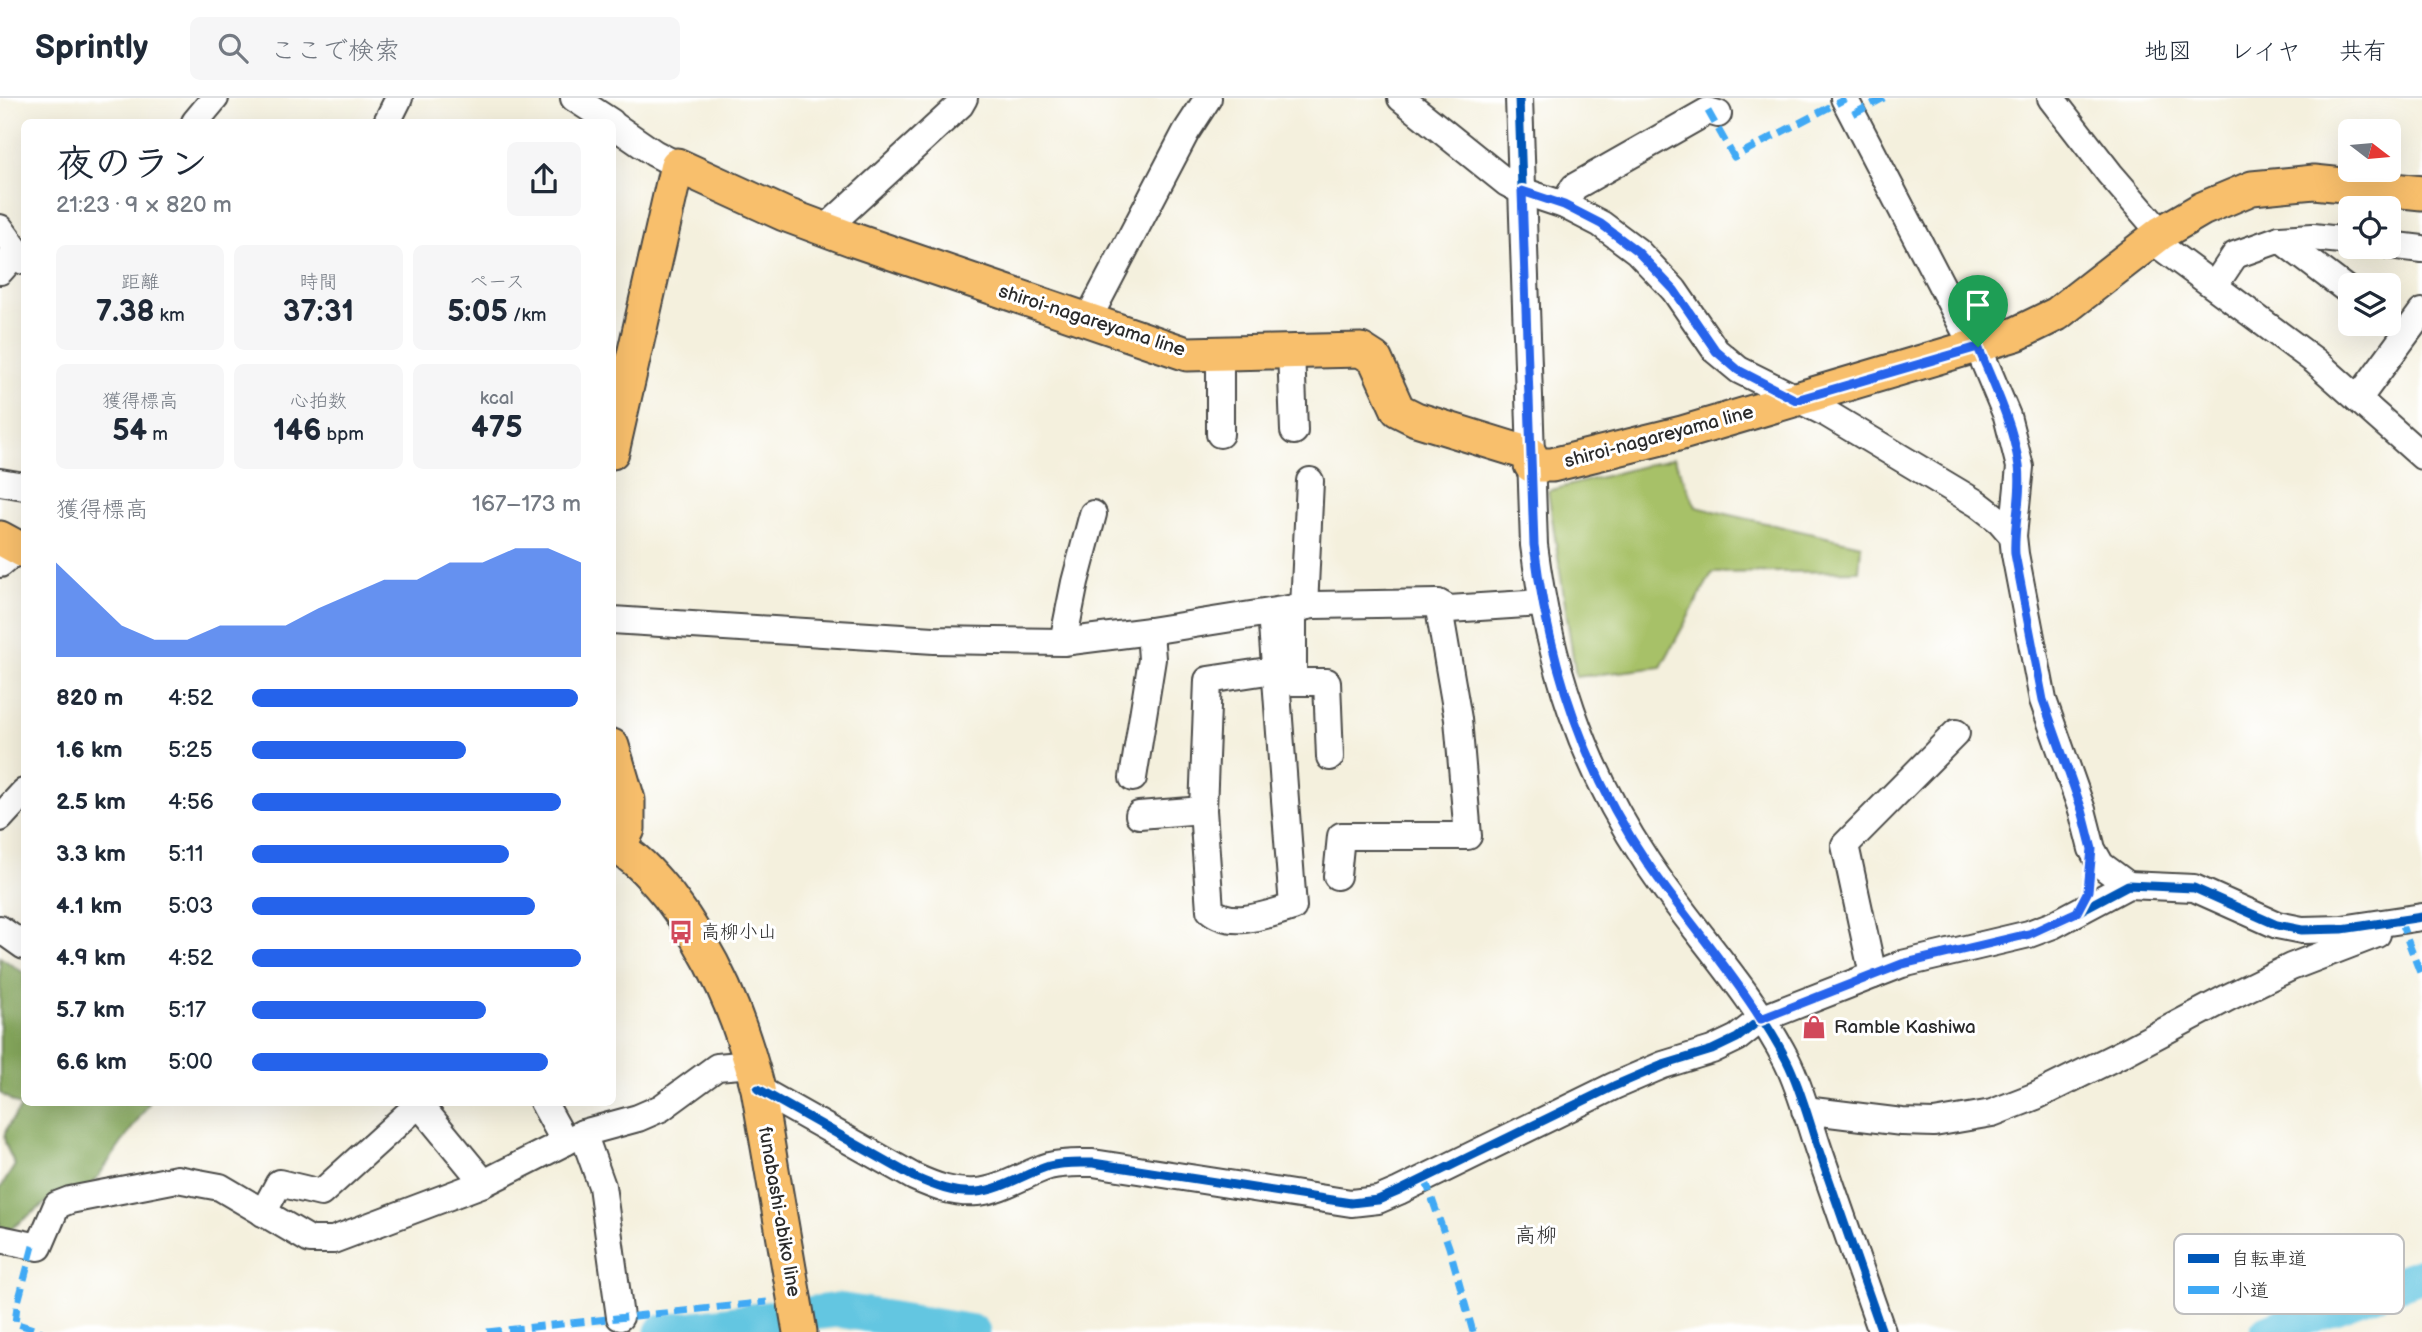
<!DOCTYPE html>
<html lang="ja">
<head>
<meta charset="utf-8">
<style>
  body { margin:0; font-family:"Balsamiq Sans","Klee One",sans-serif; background:#f6f6f7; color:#1f2937; height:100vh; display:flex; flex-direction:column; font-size:26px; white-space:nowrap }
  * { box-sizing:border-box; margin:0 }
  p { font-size:23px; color:#747a83 }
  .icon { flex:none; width:38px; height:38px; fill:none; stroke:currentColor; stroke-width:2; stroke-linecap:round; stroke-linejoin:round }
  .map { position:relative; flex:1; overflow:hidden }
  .details { position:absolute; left:21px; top:21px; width:595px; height:987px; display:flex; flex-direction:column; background:#fff; border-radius:10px; box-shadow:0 7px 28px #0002 }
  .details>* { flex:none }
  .needle { width:46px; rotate:106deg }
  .fabs { position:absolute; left:2338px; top:21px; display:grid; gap:14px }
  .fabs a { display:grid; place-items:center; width:63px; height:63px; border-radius:10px; background:#fff; box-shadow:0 7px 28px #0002; font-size:35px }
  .pin { position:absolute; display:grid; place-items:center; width:60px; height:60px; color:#fff; margin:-72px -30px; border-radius:50% 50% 50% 0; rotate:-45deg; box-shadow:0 0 7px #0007 }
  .pin .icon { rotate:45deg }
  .round { display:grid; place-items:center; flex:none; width:74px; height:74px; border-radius:10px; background:#f6f6f7 }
  .summary { display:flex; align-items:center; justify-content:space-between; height:119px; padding:0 35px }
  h1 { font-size:38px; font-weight:700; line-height:52px }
  .stats { display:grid; grid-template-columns:repeat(3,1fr); gap:10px; height:119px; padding:7px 35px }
  .stats div { display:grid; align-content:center; border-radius:10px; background:#f6f6f7; text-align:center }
  .stats b { font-size:30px; font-weight:700 }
  .stats small { font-size:19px; font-weight:400 }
  .stats p { font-size:19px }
  .chart { height:196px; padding:14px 35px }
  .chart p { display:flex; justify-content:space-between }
  .chart svg { width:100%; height:126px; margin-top:7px; fill:#2563eb; opacity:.7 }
  ul { padding:0 35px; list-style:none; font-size:23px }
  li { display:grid; grid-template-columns:112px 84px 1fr; align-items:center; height:52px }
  li i { height:18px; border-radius:9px; background:#2563eb }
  header { display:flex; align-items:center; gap:42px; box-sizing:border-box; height:98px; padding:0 35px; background:#fff; border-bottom:2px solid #e0e1e3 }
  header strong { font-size:33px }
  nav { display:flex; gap:38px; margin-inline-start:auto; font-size:24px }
  .search { width:490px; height:63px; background:#f6f6f7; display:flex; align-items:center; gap:18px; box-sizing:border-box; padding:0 24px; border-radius:10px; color:#747a83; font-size:26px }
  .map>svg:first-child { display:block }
  .green { fill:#a7c167; stroke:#697649; stroke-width:2 }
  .forest { fill:#85a75c; stroke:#586944; stroke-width:2 }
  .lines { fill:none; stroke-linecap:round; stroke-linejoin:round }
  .river { stroke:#63c6e1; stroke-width:35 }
  .minor-casing { stroke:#494946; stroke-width:30 }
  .major-casing { stroke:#494946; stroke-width:37 }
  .minor { stroke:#fff; stroke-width:26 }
  .major { stroke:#f8bf6c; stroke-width:33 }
  .quiet { stroke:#3fa9f5; stroke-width:7; stroke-dasharray:14 7; stroke-linecap:butt }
  .cycleway-casing { stroke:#fff; stroke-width:13 }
  .cycleway { stroke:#0057b8; stroke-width:9 }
  .route-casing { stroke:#fff; stroke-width:14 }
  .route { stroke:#2563eb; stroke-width:9 }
  .labels { text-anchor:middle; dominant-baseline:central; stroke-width:6; stroke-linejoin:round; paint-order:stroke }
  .street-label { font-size:19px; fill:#2b2b2b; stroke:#fff }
  .poi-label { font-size:19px; fill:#2b2b2b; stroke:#fff; text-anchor:start }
  .neighbourhood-label { font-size:21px; fill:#2b2b2b; stroke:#fff }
  .key { fill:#fff; stroke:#bfbfbf; stroke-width:2 }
  .key-label { font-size:19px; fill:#2b2b2b }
</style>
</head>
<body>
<header>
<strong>Sprintly</strong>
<div class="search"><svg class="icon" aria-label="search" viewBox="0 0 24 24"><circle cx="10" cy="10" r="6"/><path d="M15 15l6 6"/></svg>ここで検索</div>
<nav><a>地図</a><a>レイヤ</a><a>共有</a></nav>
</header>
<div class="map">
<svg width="2422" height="1234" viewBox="0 0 2422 1234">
  <rect width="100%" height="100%" fill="#fff"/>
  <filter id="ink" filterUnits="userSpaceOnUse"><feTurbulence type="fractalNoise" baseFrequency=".0143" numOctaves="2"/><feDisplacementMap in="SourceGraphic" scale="14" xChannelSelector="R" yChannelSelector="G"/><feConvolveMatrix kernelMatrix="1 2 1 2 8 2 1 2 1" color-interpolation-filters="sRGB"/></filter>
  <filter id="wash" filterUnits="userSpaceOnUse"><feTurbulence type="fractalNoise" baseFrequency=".00686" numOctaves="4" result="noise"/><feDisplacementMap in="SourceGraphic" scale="28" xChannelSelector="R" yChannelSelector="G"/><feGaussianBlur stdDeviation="1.57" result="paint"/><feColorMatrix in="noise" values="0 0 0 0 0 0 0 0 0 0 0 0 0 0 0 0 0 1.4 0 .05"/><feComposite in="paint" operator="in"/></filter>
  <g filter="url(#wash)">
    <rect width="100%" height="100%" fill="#f4f0dd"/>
    <path class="green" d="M 1674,360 L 1696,409 L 1861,447 L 1859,473 L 1712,475 L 1661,569 L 1576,579 L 1548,393 Z"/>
    <path class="forest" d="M 0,859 L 24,875 L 24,1004 L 148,1004 L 149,1006 L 88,1093 L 51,1101 L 4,1136 L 0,1133 L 0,1091 L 15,1067 C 0,1036 0,1039 21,1009 L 0,995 Z"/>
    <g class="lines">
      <g class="river">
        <path d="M 662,1234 L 838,1212 L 973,1234"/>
        <path d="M 2267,1234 L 2422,1177"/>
      </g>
    </g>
  </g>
  <g filter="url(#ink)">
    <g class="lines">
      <g class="minor-casing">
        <g id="minor">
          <path d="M 574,0 L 611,24"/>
          <path d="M 1401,0 L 1507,85 L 1522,93 L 1564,107 L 1601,126 L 1637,153 L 1674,192 L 1716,253 L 1739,272 L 1826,315 L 1978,406 L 2000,423 L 2013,438 L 2015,456 L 2043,602 L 2082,712 L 2092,751 L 2101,767 L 2128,787"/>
          <path d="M 1519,0 L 1534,447 C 1549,564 1581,665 1647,764 C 1691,831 1750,891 1787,963 C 1801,991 1809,1024 1819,1053 C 1840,1114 1861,1174 1882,1234"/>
          <path d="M 1844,0 L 1974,250"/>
          <path d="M 2051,0 L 2110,76 L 2161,135"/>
          <path d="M 195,24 L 215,0"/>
          <path d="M 387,24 L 399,0"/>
          <path d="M 612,26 L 654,55 L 677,67"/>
          <path d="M 1564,107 L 1574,89 L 1708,13 L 1718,16"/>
          <path d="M 0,130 L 24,163"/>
          <path d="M 825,131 L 960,7 L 964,0"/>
          <path d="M 2280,141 L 2350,194"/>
          <path d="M 2153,143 L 2315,263 L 2422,358"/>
          <path d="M 2389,147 L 2422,151"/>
          <path d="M 0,173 L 17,154"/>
          <path d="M 2215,187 L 2235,157 L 2280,141 L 2313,139 L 2350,143"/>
          <path d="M 1087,223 L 1186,34 L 1208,0"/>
          <path d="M 1978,249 L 2007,318 L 2020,369 L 2013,438"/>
          <path d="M 1291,252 L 1294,333"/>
          <path d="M 1220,256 L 1220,336"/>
          <path d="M 2358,301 L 2422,214"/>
          <path d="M 0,384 L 24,388"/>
          <path d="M 0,466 L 19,450"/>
          <path d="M 1304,509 L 1310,383"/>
          <path d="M 1293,510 L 1293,584 L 1327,584 L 1330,659"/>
          <path d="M 1271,514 L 1293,809 C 1268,816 1233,831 1210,812 L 1203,712 L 1208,582 L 1274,572"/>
          <path d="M 612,522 L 934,542 L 1063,544 L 1150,533 L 1314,507 L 1438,505 L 1449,511 L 1541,505"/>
          <path d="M 1063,544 L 1075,484 L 1093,416"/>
          <path d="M 1133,680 L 1152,561 L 1150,533"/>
          <path d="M 1139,717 L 1203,712"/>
          <path d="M 0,720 L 24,694"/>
          <path d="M 1337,778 L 1341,738 L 1468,738 L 1458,621 L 1438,505"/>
          <path d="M 0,831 L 24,848"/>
          <path d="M 1873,877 L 1845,747 L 1956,635"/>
          <path d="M 758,991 L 914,1079 C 934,1088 954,1096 977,1094 C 1002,1092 1026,1075 1049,1068 C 1064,1064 1078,1065 1093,1065 L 1351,1105 L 1378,1102 L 1399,1093 L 1614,988 L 1663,967 L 1712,952 L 1737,940 L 1761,921 L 1902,866 L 2029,836 L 2053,827 L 2128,787 L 2194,790 L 2277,827 L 2302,832 L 2342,831 L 2422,819"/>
          <path d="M 543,1004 L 565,1044"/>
          <path d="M 1805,1012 L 1902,1024 L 1934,1025 L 1992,1015 L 2036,998 L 2125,954 L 2229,899 L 2291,869 L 2377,836"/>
          <path d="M 583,1035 L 602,1088 L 620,1219"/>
          <path d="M 263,1115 L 279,1085 L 321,1095 L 419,1006 L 484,1085"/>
          <path d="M 0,1141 L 39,1149 L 57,1107 L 70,1102 L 177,1081 L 220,1089 L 310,1142 L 333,1142 L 484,1085 L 583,1035 L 638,1020 L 661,1010 L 717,969 L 752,966"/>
        </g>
      </g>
      <g class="major-casing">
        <g id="major">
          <path d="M 612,354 L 677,67 L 784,116 L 854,142 L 1187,256 L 1361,252 L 1375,261 L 1398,312 L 1416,321 L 1530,356 L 1531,367 L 1552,367 L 1682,335 L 2016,236 L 2057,216 L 2161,135 L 2202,111 L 2252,90 L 2314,84 L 2422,95"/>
          <path d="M 0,440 L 24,453"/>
          <path d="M 612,648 L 628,702 L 628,731 L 619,750"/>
          <path d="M 612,747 C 635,757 652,778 668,797 C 714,857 740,919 758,991 L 800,1234"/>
        </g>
      </g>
      <use href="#minor" class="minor"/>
      <use href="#major" class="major"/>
      <g class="quiet">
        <path d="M 1708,13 L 1734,59 L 1845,1"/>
        <path d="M 1853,16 L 1884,0"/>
        <path d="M 2400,822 L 2422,880"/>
        <path d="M 1425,1081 L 1449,1149 L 1473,1234"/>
        <path d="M 33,1148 L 17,1208 L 15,1225 L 42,1234"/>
        <path d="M 487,1234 L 767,1204"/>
      </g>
      <g class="cycleway-casing">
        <g id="cycleway">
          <path d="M 1519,0 L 1534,447 C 1549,564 1581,665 1647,764 C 1691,831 1750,891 1787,963 C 1801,991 1809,1024 1819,1053 C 1840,1114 1861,1174 1882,1234"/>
          <path d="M 758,991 L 914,1079 C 934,1088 954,1096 977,1094 C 1002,1092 1026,1075 1049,1068 C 1064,1064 1078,1065 1093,1065 L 1351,1105 L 1378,1102 L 1399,1093 L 1614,988 L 1663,967 L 1712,952 L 1737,940 L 1761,921 L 1902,866 L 2029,836 L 2053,827 L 2128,787 L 2194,790 L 2277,827 L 2302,832 L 2342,831 L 2422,819"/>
        </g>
      </g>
      <use href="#cycleway" class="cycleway"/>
    </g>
  </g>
  <g class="lines" filter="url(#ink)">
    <g class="route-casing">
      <path id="route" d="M 1522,93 L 1564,107 L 1601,126 L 1637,153 L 1674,192 L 1716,253 L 1738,272 L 1796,302 L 1978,249 C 1994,287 2013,326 2019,368 C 2023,397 2013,427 2015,456 L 2043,602 L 2082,712 L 2092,751 L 2088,793 L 2077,814 L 2029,836 L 1902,866 L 1761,921 C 1727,867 1684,818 1648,766 C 1582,670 1548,560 1534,447 Z"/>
    </g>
    <use href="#route" class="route"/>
  </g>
  <defs>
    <g id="bus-bare" transform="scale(1.89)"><path d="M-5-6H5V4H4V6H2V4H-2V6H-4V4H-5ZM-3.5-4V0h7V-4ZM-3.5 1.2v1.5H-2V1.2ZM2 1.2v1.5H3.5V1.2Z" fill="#d1495b" stroke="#fff" stroke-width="2.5" paint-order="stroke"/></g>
    <g id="shop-bare" transform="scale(1.89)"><path d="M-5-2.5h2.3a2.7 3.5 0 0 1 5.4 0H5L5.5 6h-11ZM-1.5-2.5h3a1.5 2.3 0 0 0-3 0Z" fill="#d1495b" stroke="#fff" stroke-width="2.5" paint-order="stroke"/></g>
  </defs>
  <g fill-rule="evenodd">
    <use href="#bus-bare" x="681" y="834"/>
    <use href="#shop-bare" x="1814" y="929"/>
  </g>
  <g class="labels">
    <g class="street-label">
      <text transform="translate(1092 223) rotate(18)">shiroi-nagareyama line</text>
      <text transform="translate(1659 339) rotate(-15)">shiroi-nagareyama line</text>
      <text transform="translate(779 1114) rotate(80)">funabashi-abiko line</text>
    </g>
    <g class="poi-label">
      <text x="701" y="834">高柳小山</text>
      <text x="1834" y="929">Ramble Kashiwa</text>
    </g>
    <g class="neighbourhood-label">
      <text x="1536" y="1137">高柳</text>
    </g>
  </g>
  <rect x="2174" y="1136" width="230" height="80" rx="10" class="key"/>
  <rect x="2188" y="1156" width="31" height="9" fill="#0057b8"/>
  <rect x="2188" y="1188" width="31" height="8" fill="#3fa9f5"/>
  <g class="key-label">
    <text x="2231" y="1167">自転車道</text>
    <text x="2231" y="1199">小道</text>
  </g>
</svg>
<div class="fabs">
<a><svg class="needle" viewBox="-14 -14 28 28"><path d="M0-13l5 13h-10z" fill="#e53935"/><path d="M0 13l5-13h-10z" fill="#747a83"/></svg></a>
<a><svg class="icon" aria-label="locate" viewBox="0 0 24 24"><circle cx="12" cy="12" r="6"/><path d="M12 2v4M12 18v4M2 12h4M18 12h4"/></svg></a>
<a><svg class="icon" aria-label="layers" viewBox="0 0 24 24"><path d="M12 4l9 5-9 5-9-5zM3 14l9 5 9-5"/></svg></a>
</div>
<div class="pin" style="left:1978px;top:249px;background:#1e9e55"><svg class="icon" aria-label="arrive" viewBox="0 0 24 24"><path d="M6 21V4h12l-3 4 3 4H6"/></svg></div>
<section class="details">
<div class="summary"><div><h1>夜のラン</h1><p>21:23 · 9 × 820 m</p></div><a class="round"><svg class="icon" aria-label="share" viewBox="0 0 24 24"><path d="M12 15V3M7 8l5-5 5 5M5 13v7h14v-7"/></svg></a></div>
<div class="stats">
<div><p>距離</p><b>7.38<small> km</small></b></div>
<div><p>時間</p><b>37:31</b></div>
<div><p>ペース</p><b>5:05<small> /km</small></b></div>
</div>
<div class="stats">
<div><p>獲得標高</p><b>54<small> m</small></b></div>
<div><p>心拍数</p><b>146<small> bpm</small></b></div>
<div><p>kcal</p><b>475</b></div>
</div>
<div class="chart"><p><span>獲得標高</span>167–173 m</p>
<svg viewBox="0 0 160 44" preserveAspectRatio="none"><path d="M0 44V11L10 22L20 33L30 38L40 38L50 33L60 33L70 33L80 27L90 22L100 17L110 17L120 11L130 11L140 6L150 6L160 11V44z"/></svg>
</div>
<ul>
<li><b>820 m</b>4:52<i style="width:99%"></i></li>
<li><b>1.6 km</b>5:25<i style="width:65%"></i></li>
<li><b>2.5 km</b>4:56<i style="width:94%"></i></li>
<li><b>3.3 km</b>5:11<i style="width:78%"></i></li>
<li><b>4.1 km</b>5:03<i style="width:86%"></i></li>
<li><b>4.9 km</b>4:52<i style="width:100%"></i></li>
<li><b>5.7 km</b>5:17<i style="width:71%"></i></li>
<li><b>6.6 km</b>5:00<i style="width:90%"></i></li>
</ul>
</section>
</div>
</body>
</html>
